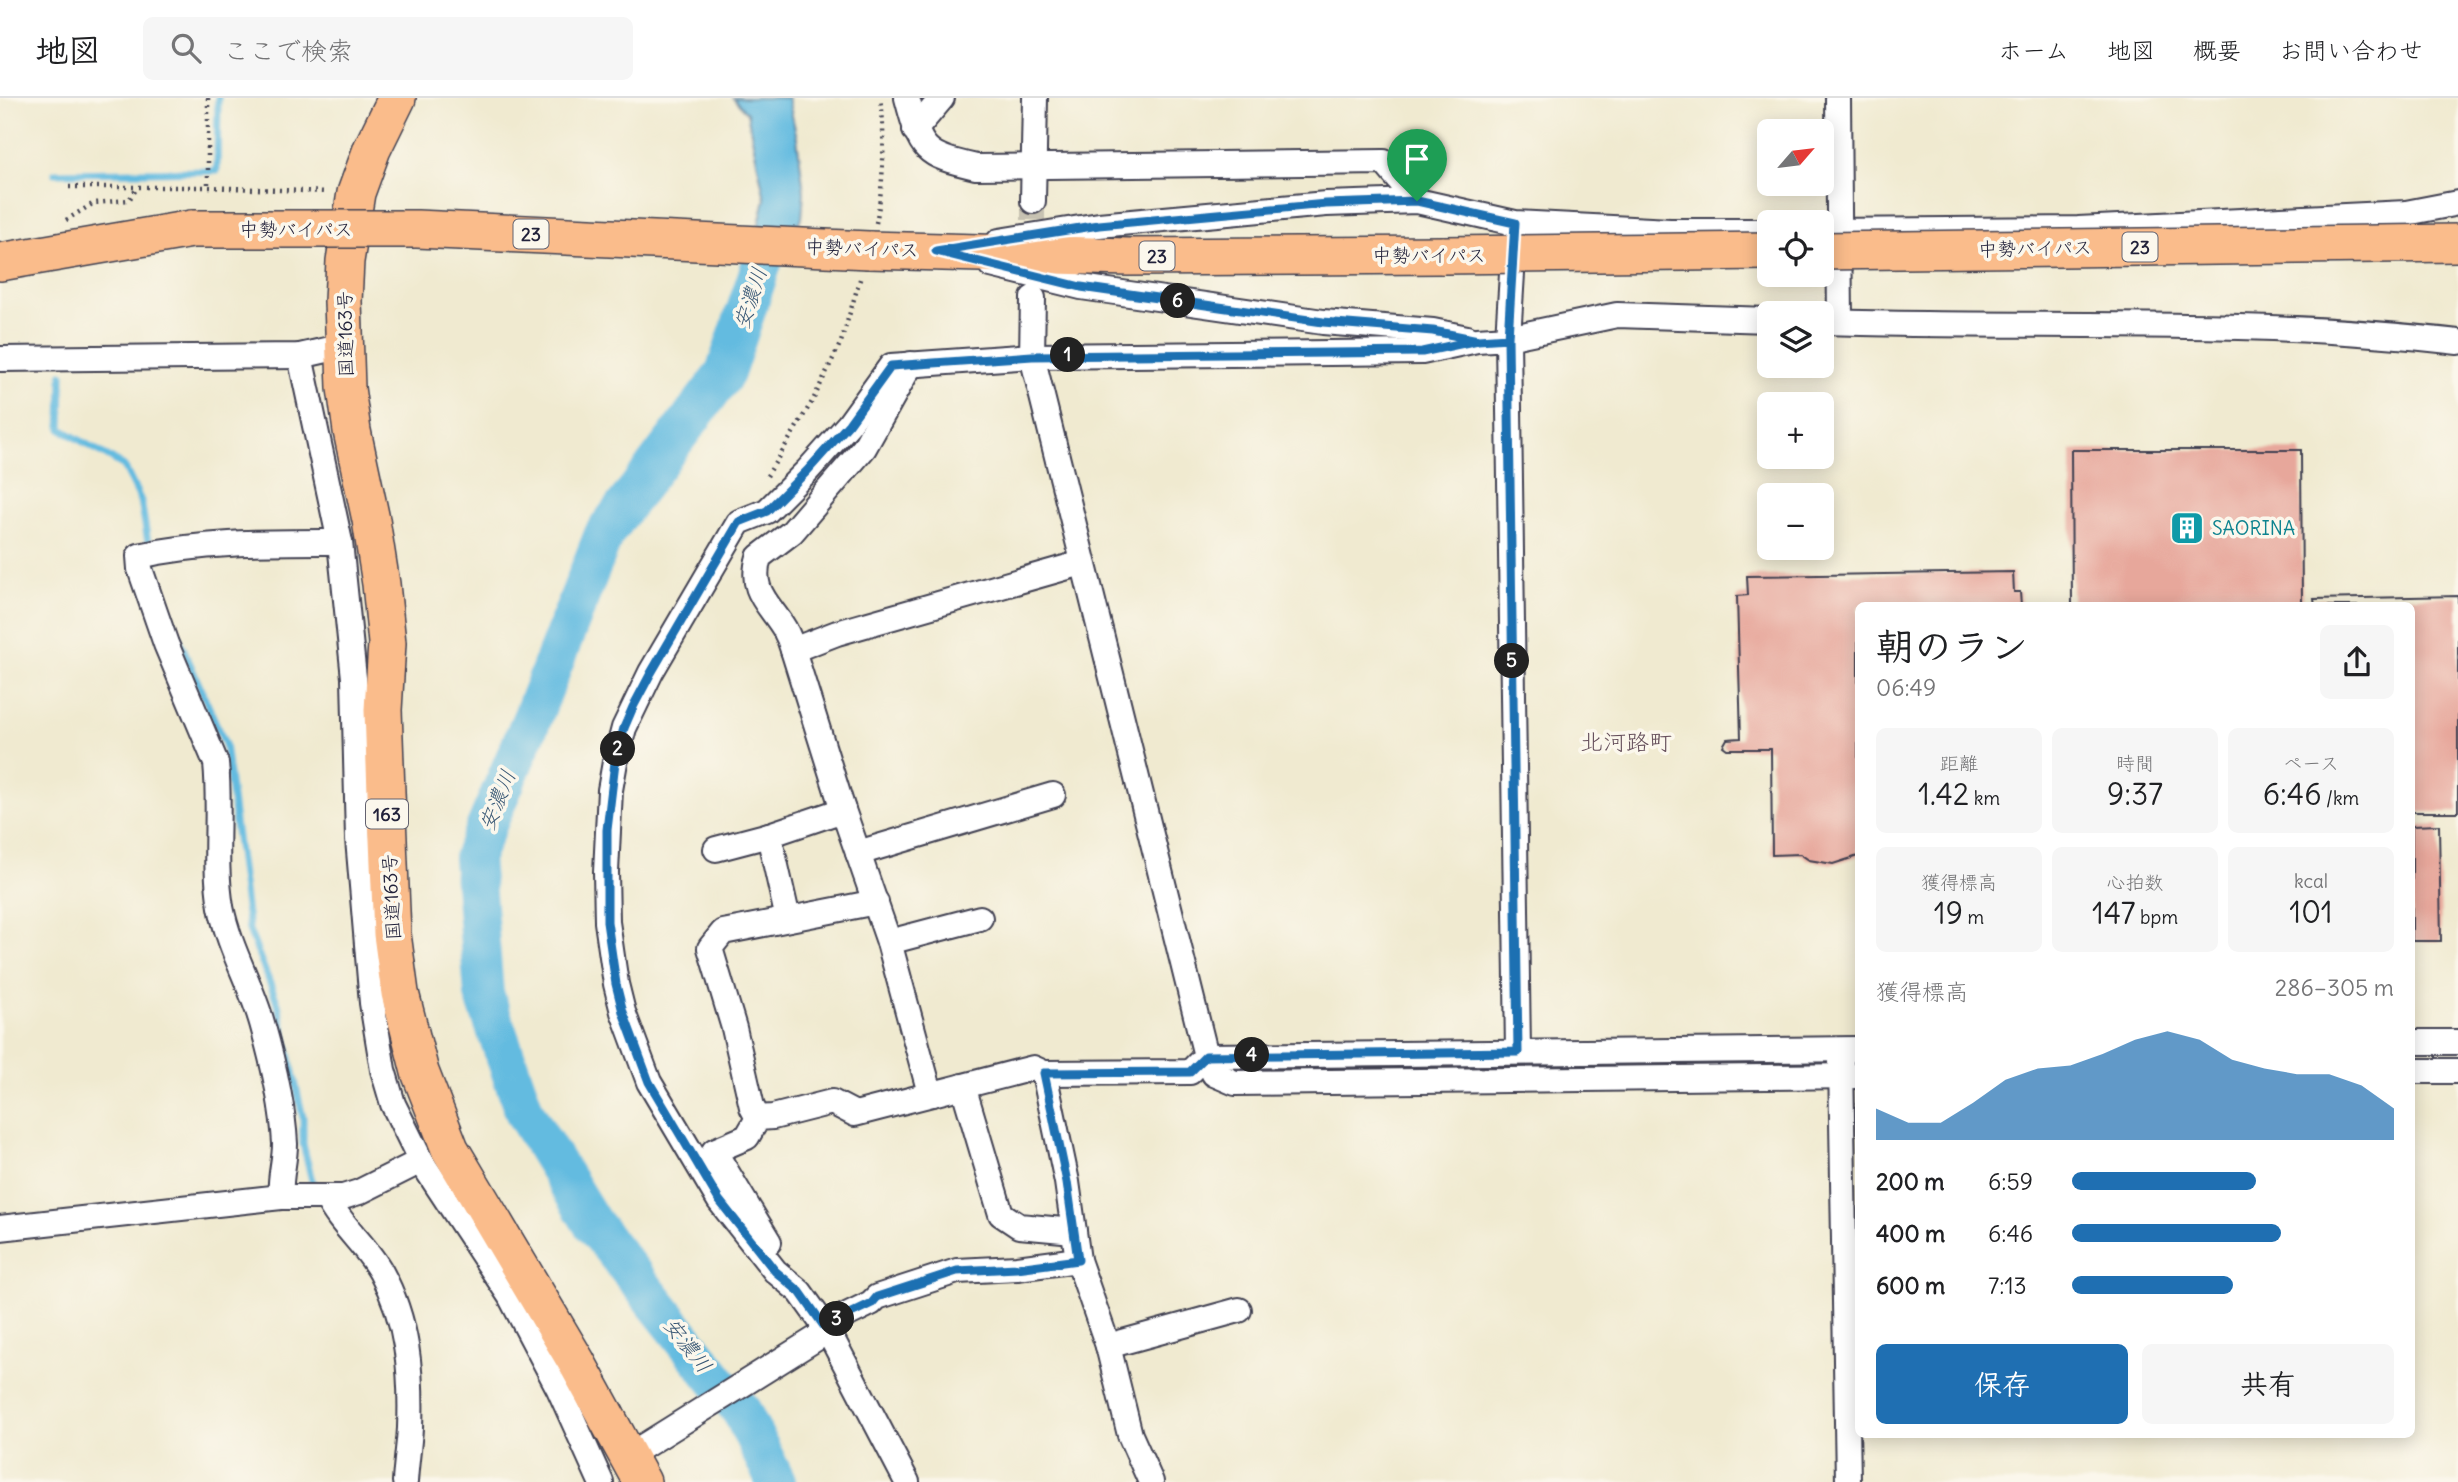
<!DOCTYPE html>
<html lang="ja">
<head>
<meta charset="utf-8">
<style>
  body { margin:0; font-family:Delius,"Klee One",sans-serif; background:#f6f6f6; color:#202124; height:100vh; display:flex; flex-direction:column; font-size:26px; white-space:nowrap }
  * { box-sizing:border-box; margin:0 }
  p { font-size:23px; color:#757577 }
  .icon { flex:none; width:38px; height:38px; fill:none; stroke:currentColor; stroke-width:2; stroke-linecap:round; stroke-linejoin:round }
  .map { position:relative; flex:1; overflow:hidden }
  .drawer { position:absolute; left:1855px; top:504px; width:560px; height:836px; display:flex; flex-direction:column; background:#fff; border-radius:10px; box-shadow:0 4px 18px #0003 }
  .drawer>* { flex:none }
  .needle { width:46px; rotate:62deg }
  .fabs { position:absolute; left:1757px; top:21px; display:grid; gap:14px }
  .fabs a { display:grid; place-items:center; width:77px; height:77px; border-radius:10px; background:#fff; box-shadow:0 4px 18px #0003; font-size:35px }
  .pin { position:absolute; display:grid; place-items:center; width:60px; height:60px; color:#fff; margin:-72px -30px; border-radius:50% 50% 50% 0; rotate:-45deg; box-shadow:0 0 7px #0007 }
  .pin .icon { rotate:45deg }
  .km { position:absolute; width:35px; height:35px; margin:-18px; border-radius:50%; background:#222; color:#fff; font-size:19px; line-height:35px; text-align:center }
  .round { display:grid; place-items:center; flex:none; width:74px; height:74px; border-radius:10px; background:#f6f6f6 }
  .summary { display:flex; align-items:center; justify-content:space-between; height:119px; padding:0 21px }
  h1 { font-size:38px; font-weight:600; line-height:52px }
  .stats { display:grid; grid-template-columns:repeat(3,1fr); gap:10px; height:119px; padding:7px 21px }
  .stats div { display:grid; align-content:center; border-radius:10px; background:#f6f6f6; text-align:center }
  .stats b { font-size:30px; font-weight:600 }
  .stats small { font-size:19px; font-weight:400 }
  .stats p { font-size:19px }
  .chart { height:196px; padding:14px 21px }
  .chart p { display:flex; justify-content:space-between }
  .chart svg { width:100%; height:126px; margin-top:7px; fill:#1f6fb2; opacity:.7 }
  .button { display:flex; gap:14px; margin-top:auto; padding:14px 21px }
  .button a { flex:1; height:80px; border-radius:10px; background:#1f6fb2; color:#fff; font-size:28px; font-weight:600; line-height:80px; text-align:center }
  .button a+a { background:#f6f6f6; color:#202124 }
  ul { padding:0 21px; list-style:none; font-size:23px }
  li { display:grid; grid-template-columns:112px 84px 1fr; align-items:center; height:52px }
  li i { height:18px; border-radius:9px; background:#1f6fb2 }
  header { display:flex; align-items:center; gap:42px; box-sizing:border-box; height:98px; padding:0 35px; background:#fff; border-bottom:2px solid #e0e0e0 }
  header strong { font-size:33px }
  nav { display:flex; gap:38px; margin-inline-start:auto; font-size:24px }
  .search { width:490px; height:63px; background:#f6f6f6; display:flex; align-items:center; gap:18px; box-sizing:border-box; padding:0 24px; border-radius:10px; color:#757577; font-size:26px }
  .map>svg:first-child { display:block }
  .water { fill:#63bbe0; stroke:#426e8e; stroke-width:2 }
  .lines { fill:none; stroke-linecap:round; stroke-linejoin:round }
  .stream { stroke:#63bbe0; stroke-width:7 }
  .river { stroke:#63bbe0; stroke-width:40 }
  .building { fill:#e7a79b }
  .minor-tunnel { stroke:#c7c2b2; stroke-width:24; stroke-dasharray:24 12; stroke-linecap:butt }
  .minor-casing { stroke:#414051; stroke-width:28 }
  .highway-casing { stroke:#414051; stroke-width:40 }
  .path { stroke:#414051; stroke-width:4.5; stroke-dasharray:2 5; stroke-linecap:butt }
  .minor { stroke:#fff; stroke-width:24 }
  .highway { stroke:#fabc8b; stroke-width:37 }
  .highway-bridge-casing { stroke:#414051; stroke-width:40; stroke-linecap:butt }
  .highway-bridge { stroke:#fabc8b; stroke-width:37 }
  .route-casing { stroke:#fff; stroke-width:14 }
  .route { stroke:#1f6fb2; stroke-width:9 }
  .labels { text-anchor:middle; dominant-baseline:central; stroke-width:7; stroke-linejoin:round; paint-order:stroke }
  .shield { fill:#fbf7ec; stroke:#636270; stroke-width:2 }
  .shield-label { font-size:18px; font-weight:bold; fill:#22223b }
  .street-label { font-size:19px; fill:#22223b; stroke:#fbf7ec }
  .culture-label { font-size:19px; fill:#0d838f; stroke:#fbf7ec; text-anchor:start }
  .water-label { font-size:21px; font-style:italic; fill:#395875; stroke:#fbf7ec }
  .quarter-label { font-size:23px; fill:#67515d; stroke:#fbf7ec }
</style>
</head>
<body>
<header>
<strong>地図</strong>
<div class="search"><svg class="icon" aria-label="search" viewBox="0 0 24 24"><circle cx="10" cy="10" r="6"/><path d="M15 15l6 6"/></svg>ここで検索</div>
<nav><a>ホーム</a><a>地図</a><a>概要</a><a>お問い合わせ</a></nav>
</header>
<div class="map">
<svg width="2458" height="1384" viewBox="0 0 2458 1384">
  <rect width="100%" height="100%" fill="#fbf7ec"/>
  <filter id="ink" filterUnits="userSpaceOnUse"><feTurbulence type="fractalNoise" baseFrequency=".0143" numOctaves="2"/><feDisplacementMap in="SourceGraphic" scale="14" xChannelSelector="R" yChannelSelector="G"/><feConvolveMatrix kernelMatrix="1 2 1 2 8 2 1 2 1" color-interpolation-filters="sRGB"/></filter>
  <filter id="wash" filterUnits="userSpaceOnUse"><feTurbulence type="fractalNoise" baseFrequency=".00686" numOctaves="4" result="noise"/><feDisplacementMap in="SourceGraphic" scale="28" xChannelSelector="R" yChannelSelector="G"/><feGaussianBlur stdDeviation="1.57" result="paint"/><feColorMatrix in="noise" values="0 0 0 0 0 0 0 0 0 0 0 0 0 0 0 0 0 1.4 0 .05"/><feComposite in="paint" operator="in"/></filter>
  <g filter="url(#wash)">
    <rect width="100%" height="100%" fill="#f0ead0"/>
    <path class="water" d="M 733,0 L 788,0 L 797,40 L 804,94 L 802,120 L 736,220 L 765,101 L 747,15 Z"/>
    <g class="lines">
      <g class="stream">
        <path d="M 55,75 L 217,73 L 218,0"/>
        <path d="M 62,276 L 61,331 L 124,368 L 141,403 L 148,444 L 169,518 L 225,646 L 249,832 L 278,906 L 303,1020 L 303,1046 L 312,1083"/>
      </g>
      <path class="river" d="M 769,144 L 725,275 L 604,436 L 533,618 L 473,760 L 484,896 L 525,1015 L 592,1125 L 742,1314 L 776,1384"/>
    </g>
    <g id="blocks">
      <g class="building">
        <path d="M 2071,352 L 2301,352 L 2302,508 L 2072,508 Z"/>
        <path d="M 2013,474 L 2014,494 L 2020,494 L 2021,508 L 1858,508 L 1858,758 L 1833,766 L 1809,762 L 1800,756 L 1772,757 L 1771,651 L 1727,651 L 1723,648 L 1727,641 L 1741,640 L 1737,498 L 1748,497 L 1747,478 Z"/>
        <path d="M 2458,498 L 2458,714 L 2412,714 L 2412,508 L 2315,508 L 2314,501 Z"/>
        <path d="M 2439,727 L 2441,843 L 2412,843 L 2412,728 Z"/>
      </g>
    </g>
  </g>
  <g filter="url(#ink)">
    <use href="#blocks" fill-opacity="0" stroke="#414051" stroke-width="2"/>
    <g class="lines">
      <path class="minor-tunnel" d="M 1033,158 L 1033,103"/>
      <g class="minor-casing">
        <g id="minor">
          <path d="M 907,0 C 921,53 923,57 976,69 L 1384,64 L 1417,103"/>
          <path d="M 1838,0 L 1840,224"/>
          <path d="M 915,32 L 942,0"/>
          <path d="M 1033,103 L 1035,0"/>
          <path d="M 1822,133 L 2078,131 L 2406,115 L 2458,105"/>
          <path d="M 999,143 L 1099,127 L 1326,106 L 1417,103 L 1515,125 L 1670,133 L 1769,133"/>
          <path d="M 1514,143 L 1508,240 L 1518,954"/>
          <path d="M 991,167 L 1081,189 L 1323,224 L 1433,233 L 1467,240"/>
          <path d="M 1033,200 L 1032,258 L 1206,958 L 1214,976 L 1235,985 L 1858,978"/>
          <path d="M 1822,224 C 2034,231 2247,219 2458,244"/>
          <path d="M 300,258 L 340,444 L 354,580 L 358,741 L 372,905 L 383,972 L 393,1006 L 421,1063 L 510,1198 L 559,1291 L 601,1384"/>
          <path d="M 0,261 L 300,258 L 344,248"/>
          <path d="M 911,266 L 864,350 L 792,434 L 759,459 C 749,493 768,504 784,530 C 788,537 791,545 793,552 L 843,712 L 889,844 L 927,984 L 933,996"/>
          <path d="M 793,552 L 837,535 L 1082,465"/>
          <path d="M 769,737 L 788,821"/>
          <path d="M 716,751 L 769,737 L 843,712"/>
          <path d="M 858,755 L 1053,697"/>
          <path d="M 889,844 L 980,820"/>
          <path d="M 2412,944 L 2458,944"/>
          <path d="M 1841,962 L 1848,1384"/>
          <path d="M 2412,973 L 2458,973"/>
          <path d="M 1044,975 L 1067,1084 L 1078,1162 L 1108,1248 L 1130,1337 L 1151,1384"/>
          <path d="M 963,988 L 1001,1116 L 1019,1128 L 1074,1133"/>
          <path d="M 758,1020 L 752,1009 L 734,930 L 710,850 L 723,834 L 876,804"/>
          <path d="M 281,1099 C 279,1080 285,1065 285,1046 C 283,1006 273,964 262,925 C 251,886 229,850 221,809 C 213,762 221,713 216,665 L 166,546 L 140,471 L 139,458 C 204,443 273,444 340,444"/>
          <path d="M 327,1100 C 340,1127 366,1147 381,1174 C 408,1223 412,1275 410,1330 C 409,1348 406,1366 405,1384"/>
          <path d="M 0,1130 L 281,1099 L 343,1099 L 359,1094 L 421,1063"/>
          <path d="M 769,1144 L 714,1053 L 747,1039 L 758,1020 L 773,1019 L 832,1004 L 855,1016 L 1033,970 L 1044,975 L 1190,974 L 1206,958 L 1858,951"/>
          <path d="M 824,1228 L 871,1205 L 877,1199 L 957,1173 L 1017,1170 L 1078,1162"/>
          <path d="M 1108,1248 L 1239,1212"/>
          <path d="M 628,1358 L 828,1233"/>
          <path d="M 907,1384 L 828,1233 L 800,1194 L 775,1173 L 719,1102 L 649,984 L 623,914 L 616,886 L 607,824 L 606,774 L 610,692 L 615,664 L 624,630 L 651,574 L 739,424 L 767,413 L 807,373 L 849,326 L 891,268 L 1032,258 L 1422,254 L 1477,242 L 1508,240 L 1617,217 L 1769,222"/>
        </g>
      </g>
      <g class="highway-casing">
        <g id="highway">
          <path d="M 397,0 L 372,51 L 356,95 L 345,163 L 343,203 L 346,290 L 352,333 L 371,422 L 381,486 L 387,545 L 383,612 L 386,694 L 392,836 L 400,895 L 420,974 L 450,1051 L 577,1265 L 642,1384"/>
          <path d="M 869,152 L 1128,159 L 1444,157"/>
          <path d="M 0,164 L 192,131"/>
        </g>
      </g>
      <g class="path">
        <path d="M 208,0 L 208,89"/>
        <path d="M 69,89 L 208,89 L 327,94"/>
        <path d="M 66,122 L 94,105 L 129,102 L 137,90"/>
        <path d="M 876,125 C 884,84 885,42 881,0"/>
        <path d="M 767,378 L 813,302 L 841,244 L 861,178"/>
      </g>
      <use href="#minor" class="minor"/>
      <use href="#highway" class="highway"/>
      <g class="highway-bridge-casing">
        <g id="highway-bridge">
          <path d="M 192,131 L 417,131 L 869,152"/>
          <path d="M 1822,153 L 2458,145"/>
          <path d="M 1444,157 L 1769,153"/>
        </g>
      </g>
      <use href="#highway-bridge" class="highway-bridge"/>
    </g>
  </g>
  <g class="lines" filter="url(#ink)">
    <g class="route-casing">
      <path id="route" d="M 1417,103 L 1515,125 L 1508,240 L 1478,242 L 1422,254 L 1032,258 L 891,268 L 849,326 L 807,373 L 767,413 L 739,424 L 651,575 L 633,609 L 624,630 L 615,664 L 607,732 L 607,824 L 616,886 L 623,914 L 649,984 L 719,1102 L 775,1173 L 800,1194 L 824,1228 L 872,1205 L 877,1199 L 957,1173 L 1017,1170 L 1078,1162 L 1067,1084 L 1044,975 L 1190,974 L 1206,958 L 1518,954 L 1508,240 L 1478,242 L 1433,233 L 1323,224 L 1081,189 L 936,153 L 1099,127 L 1326,106 L 1417,103"/>
    </g>
    <use href="#route" class="route"/>
  </g>
  <defs>
    <g id="building-square" transform="scale(1.75)"><rect x="-9" y="-9" width="18" height="18" rx="4" fill="#0f9aa8" stroke="#fbf7ec"/><path d="M-4-6H4V6H1V3H-1V6H-4ZM-2.5-4.3h1.7v1.8h-1.7ZM.8-4.3h1.7v1.8H.8ZM-2.5-1h1.7V.8h-1.7ZM.8-1h1.7V.8H.8Z" fill="#fff"/></g>
  </defs>
  <g fill-rule="evenodd">
    <use href="#building-square" x="2187" y="430"/>
  </g>
  <g class="labels">
    <g class="shield">
      <rect x="513.5" y="121.5" width="35" height="29" rx="5"/>
      <rect x="2122.5" y="134.5" width="35" height="29" rx="5"/>
      <rect x="1139.5" y="143.5" width="35" height="29" rx="5"/>
      <rect x="366" y="701.5" width="42" height="29" rx="5"/>
    </g>
    <g class="shield-label">
      <text x="531" y="136">23</text>
      <text x="2140" y="149">23</text>
      <text x="1157" y="158">23</text>
      <text x="387" y="716">163</text>
    </g>
    <g class="street-label">
      <text x="296" y="131">中勢バイパス</text>
      <text transform="translate(862 150) rotate(2)">中勢バイパス</text>
      <text transform="translate(2035 150) rotate(-1)">中勢バイパス</text>
      <text x="1429" y="157">中勢バイパス</text>
      <text transform="translate(345 236) rotate(-91)">国道163号</text>
      <text transform="translate(391 799) rotate(-93)">国道163号</text>
    </g>
    <g class="culture-label">
      <text x="2212" y="430">SAORINA</text>
    </g>
    <g class="water-label">
      <text transform="translate(750 200) rotate(-72)">安濃川</text>
      <text transform="translate(497 702) rotate(-68)">安濃川</text>
      <text transform="translate(688 1247) rotate(52)">安濃川</text>
    </g>
    <g class="quarter-label">
      <text x="1626" y="643">北河路町</text>
    </g>
  </g>
</svg>
<div class="fabs">
<a><svg class="needle" viewBox="-14 -14 28 28"><path d="M0-13l5 13h-10z" fill="#e53935"/><path d="M0 13l5-13h-10z" fill="#757577"/></svg></a>
<a><svg class="icon" aria-label="locate" viewBox="0 0 24 24"><circle cx="12" cy="12" r="6"/><path d="M12 2v4M12 18v4M2 12h4M18 12h4"/></svg></a>
<a><svg class="icon" aria-label="layers" viewBox="0 0 24 24"><path d="M12 4l9 5-9 5-9-5zM3 14l9 5 9-5"/></svg></a>
<a>+</a>
<a>−</a>
</div>
<div class="pin" style="left:1417px;top:103px;background:#1e9e55"><svg class="icon" aria-label="arrive" viewBox="0 0 24 24"><path d="M6 21V4h12l-3 4 3 4H6"/></svg></div>
<b class="km" style="left:1068px;top:257px">1</b>
<b class="km" style="left:618px;top:651px">2</b>
<b class="km" style="left:837px;top:1221px">3</b>
<b class="km" style="left:1252px;top:957px">4</b>
<b class="km" style="left:1512px;top:563px">5</b>
<b class="km" style="left:1178px;top:203px">6</b>
<section class="drawer">
<div class="summary"><div><h1>朝のラン</h1><p>06:49</p></div><a class="round"><svg class="icon" aria-label="share" viewBox="0 0 24 24"><path d="M12 15V3M7 8l5-5 5 5M5 13v7h14v-7"/></svg></a></div>
<div class="stats">
<div><p>距離</p><b>1.42<small> km</small></b></div>
<div><p>時間</p><b>9:37</b></div>
<div><p>ペース</p><b>6:46<small> /km</small></b></div>
</div>
<div class="stats">
<div><p>獲得標高</p><b>19<small> m</small></b></div>
<div><p>心拍数</p><b>147<small> bpm</small></b></div>
<div><p>kcal</p><b>101</b></div>
</div>
<div class="chart"><p><span>獲得標高</span>286–305 m</p>
<svg viewBox="0 0 160 44" preserveAspectRatio="none"><path d="M0 44V33L10 38L20 38L30 31L40 23L50 19L60 18L70 14L80 9L90 6L100 9L110 16L120 19L130 21L140 21L150 25L160 33V44z"/></svg>
</div>
<ul>
<li><b>200 m</b>6:59<i style="width:57%"></i></li>
<li><b>400 m</b>6:46<i style="width:65%"></i></li>
<li><b>600 m</b>7:13<i style="width:50%"></i></li>
</ul>
<div class="button"><a>保存</a><a>共有</a></div>
</section>
</div>
</body>
</html>
